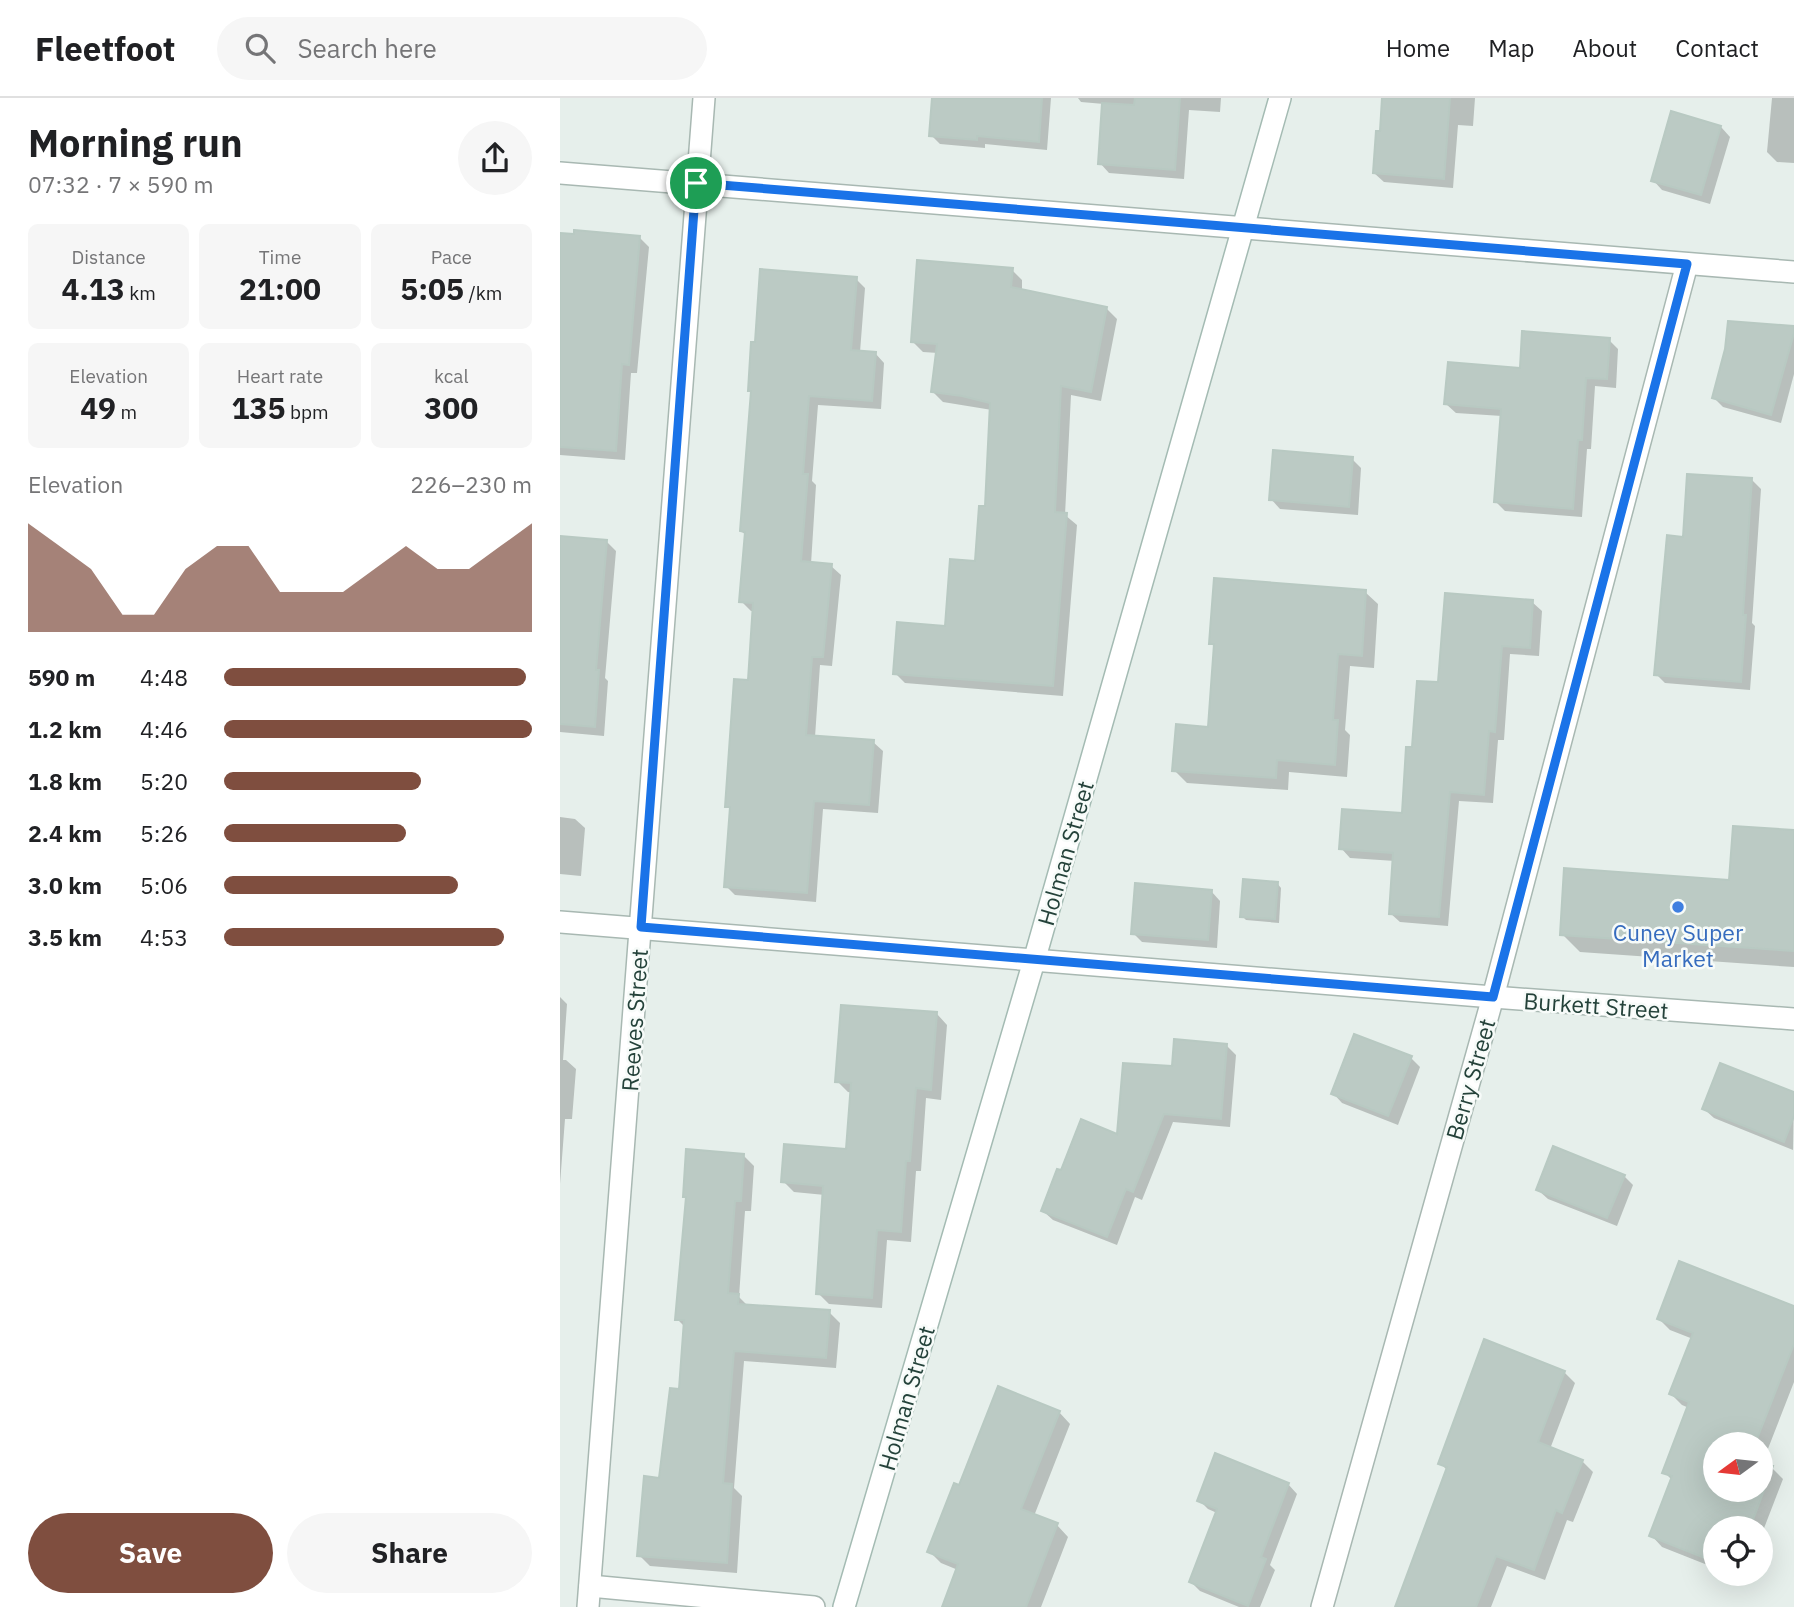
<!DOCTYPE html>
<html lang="en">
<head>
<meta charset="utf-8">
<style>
  body { margin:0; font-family:"IBM Plex Sans",sans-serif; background:#f6f6f6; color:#202124; height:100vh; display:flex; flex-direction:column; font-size:26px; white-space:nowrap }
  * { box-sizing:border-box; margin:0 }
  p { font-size:23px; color:#757577 }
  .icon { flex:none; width:38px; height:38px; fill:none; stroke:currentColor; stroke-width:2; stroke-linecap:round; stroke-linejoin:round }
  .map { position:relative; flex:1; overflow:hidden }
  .side { display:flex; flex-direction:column; background:#fff; width:560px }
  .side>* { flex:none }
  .needle { width:46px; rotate:255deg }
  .fabs { position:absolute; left:1143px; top:1334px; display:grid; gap:14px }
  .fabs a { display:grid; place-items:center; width:70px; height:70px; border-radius:50%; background:#fff; box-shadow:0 7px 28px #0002; font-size:35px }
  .pin { position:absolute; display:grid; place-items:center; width:60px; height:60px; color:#fff; margin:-30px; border:4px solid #fff; border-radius:50%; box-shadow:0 2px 7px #0007 }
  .round { display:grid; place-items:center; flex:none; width:74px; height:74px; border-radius:37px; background:#f6f6f6 }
  .summary { display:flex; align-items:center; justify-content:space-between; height:119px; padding:0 28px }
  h1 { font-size:38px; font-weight:700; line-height:52px }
  .figures { display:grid; grid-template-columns:repeat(3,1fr); gap:10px; height:119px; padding:7px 28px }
  .figures div { display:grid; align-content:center; border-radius:10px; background:#f6f6f6; text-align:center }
  .figures b { font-size:30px; font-weight:700 }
  .figures small { font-size:19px; font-weight:400 }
  .figures p { font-size:19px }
  .chart { height:196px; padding:14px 28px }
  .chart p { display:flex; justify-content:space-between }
  .chart svg { width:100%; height:126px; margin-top:7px; fill:#7f4e3f; opacity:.7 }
  .cta { display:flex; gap:14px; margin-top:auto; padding:14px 28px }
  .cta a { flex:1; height:80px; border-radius:42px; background:#7f4e3f; color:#fff; font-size:28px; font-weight:700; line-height:80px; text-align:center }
  .cta a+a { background:#f6f6f6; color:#202124 }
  ul { padding:0 28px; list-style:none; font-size:23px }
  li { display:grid; grid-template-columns:112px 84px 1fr; align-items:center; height:52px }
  li i { height:18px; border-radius:9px; background:#7f4e3f }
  header { display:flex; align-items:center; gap:42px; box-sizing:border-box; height:98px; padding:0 35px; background:#fff; border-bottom:2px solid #e0e0e0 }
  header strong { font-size:33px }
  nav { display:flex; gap:38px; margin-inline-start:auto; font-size:24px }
  .search { width:490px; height:63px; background:#f6f6f6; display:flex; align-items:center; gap:18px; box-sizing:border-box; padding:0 24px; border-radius:38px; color:#757577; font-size:26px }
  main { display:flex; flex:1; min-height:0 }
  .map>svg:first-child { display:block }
  .shadow { fill:#0003; fill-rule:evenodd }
  .building { fill:#bbcac4; stroke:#b8c9c2; stroke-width:2 }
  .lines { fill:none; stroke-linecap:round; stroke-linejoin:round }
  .street-casing { stroke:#a8b8b2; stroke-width:24 }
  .secondary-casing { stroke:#a4bbb3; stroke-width:24 }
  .street { stroke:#fff; stroke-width:21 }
  .secondary { stroke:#fff; stroke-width:21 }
  .route-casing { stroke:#fff; stroke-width:14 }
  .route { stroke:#1a73e8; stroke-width:9 }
  .shop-dot { fill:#3f7fe0; stroke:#f7fbf9; stroke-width:2.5 }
  .labels { text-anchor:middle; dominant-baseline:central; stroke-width:5; stroke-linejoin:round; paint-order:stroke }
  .street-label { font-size:23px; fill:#24423a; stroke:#f7fbf9 }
  .shop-label { font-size:23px; fill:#366cbe; stroke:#f7fbf9 }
</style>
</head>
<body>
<header>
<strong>Fleetfoot</strong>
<div class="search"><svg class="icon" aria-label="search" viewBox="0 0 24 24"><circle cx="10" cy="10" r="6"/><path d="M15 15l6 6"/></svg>Search here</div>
<nav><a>Home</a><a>Map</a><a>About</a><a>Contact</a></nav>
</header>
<main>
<section class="side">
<div class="summary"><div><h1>Morning run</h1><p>07:32 · 7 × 590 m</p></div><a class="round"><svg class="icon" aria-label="share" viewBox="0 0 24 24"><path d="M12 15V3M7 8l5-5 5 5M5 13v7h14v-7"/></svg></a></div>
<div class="figures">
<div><p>Distance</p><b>4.13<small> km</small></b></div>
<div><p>Time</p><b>21:00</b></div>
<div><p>Pace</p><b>5:05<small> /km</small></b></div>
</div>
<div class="figures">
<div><p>Elevation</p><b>49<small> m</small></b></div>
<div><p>Heart rate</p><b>135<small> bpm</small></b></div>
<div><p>kcal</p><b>300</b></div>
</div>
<div class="chart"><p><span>Elevation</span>226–230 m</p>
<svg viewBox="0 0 160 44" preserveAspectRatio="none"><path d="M0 44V6L10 14L20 22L30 38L40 38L50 22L60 14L70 14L80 30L90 30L100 30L110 22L120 14L130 22L140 22L150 14L160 6V44z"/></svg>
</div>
<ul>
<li><b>590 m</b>4:48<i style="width:98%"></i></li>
<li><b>1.2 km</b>4:46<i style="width:100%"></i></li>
<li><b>1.8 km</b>5:20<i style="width:64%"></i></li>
<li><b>2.4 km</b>5:26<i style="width:59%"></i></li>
<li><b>3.0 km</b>5:06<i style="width:76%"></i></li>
<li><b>3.5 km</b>4:53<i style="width:91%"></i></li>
</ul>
<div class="cta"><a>Save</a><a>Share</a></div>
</section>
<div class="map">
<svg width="1234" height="1509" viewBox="0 0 1234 1509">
  <rect width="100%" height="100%" fill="#e6efeb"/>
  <g class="shadow">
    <path d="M 374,0 L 491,0 L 487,52 L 425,46 L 425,50 L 380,46 L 371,37 Z"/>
    <path d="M 518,0 L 661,0 L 660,14 L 629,12 L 624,81 L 549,75 L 540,65 L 544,6 L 521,4 Z"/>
    <path d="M 824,0 L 915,0 L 913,28 L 898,27 L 893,90 L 824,84 L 814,75 L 821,35 Z"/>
    <path d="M 1212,0 L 1234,0 L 1234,65 L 1217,64 L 1207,54 Z"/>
    <path d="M 1161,29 L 1170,39 L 1150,106 L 1102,92 L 1093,82 Z"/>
    <path d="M 0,137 L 79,139 L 89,149 L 77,275 L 71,275 L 65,362 L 0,357 Z"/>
    <path d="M 452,172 L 462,182 L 462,193 L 547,211 L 557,221 L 541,303 L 511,297 L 505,417 L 517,427 L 503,598 L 345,585 L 335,575 L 387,530 L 417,465 L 426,410 L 432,312 L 383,304 L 373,294 L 378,255 L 363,254 L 352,243 Z"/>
    <path d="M 296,181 L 305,190 L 300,254 L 315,255 L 324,265 L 321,311 L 258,307 L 252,383 L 256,387 L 251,466 L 271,468 L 281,477 L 272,568 L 260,567 L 255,639 L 313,644 L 323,653 L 318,715 L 263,711 L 256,804 L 175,797 L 166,788 L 171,712 L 167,708 L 189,584 L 194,513 L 191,513 L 181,503 L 187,438 L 181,433 L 193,295 L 190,293 Z"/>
    <path d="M 1234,230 L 1234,276 L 1221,325 L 1163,309 L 1154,300 Z"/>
    <path d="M 1049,242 L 1058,251 L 1056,290 L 1035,288 L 1031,351 L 1027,351 L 1022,419 L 945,413 L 936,404 L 942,318 L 896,315 L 886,306 Z"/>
    <path d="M 792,361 L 801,370 L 798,417 L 720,411 L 711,401 Z"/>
    <path d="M 1192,382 L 1201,391 L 1192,525 L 1195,528 L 1190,592 L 1105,585 L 1096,576 L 1124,441 Z"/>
    <path d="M 0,440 L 47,444 L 56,453 L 45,580 L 48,583 L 44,638 L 0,634 Z"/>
    <path d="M 805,494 L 818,506 L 814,570 L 790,568 L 785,632 L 790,637 L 787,679 L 729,674 L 728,692 L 627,685 L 614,672 L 650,630 L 655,550 L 651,545 Z"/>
    <path d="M 972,504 L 982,513 L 979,558 L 950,556 L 944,642 L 938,642 L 933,705 L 899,703 L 888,828 L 840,824 L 830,815 L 835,763 L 790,760 L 781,750 L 844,717 L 854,651 L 880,586 Z"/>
    <path d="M 0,719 L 15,721 L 25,730 L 21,778 L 0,776 Z"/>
    <path d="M 1234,734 L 1234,869 L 1020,854 L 1002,836 L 1171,784 Z"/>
    <path d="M 717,785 L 721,790 L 719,825 L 686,822 L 682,818 Z"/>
    <path d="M 651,793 L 660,803 L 657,850 L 582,844 L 573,835 Z"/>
    <path d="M 0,899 L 7,906 L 3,962 L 6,962 L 16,971 L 12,1021 L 5,1021 L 0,1086 Z"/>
    <path d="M 377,916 L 387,927 L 381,1002 L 366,1000 L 361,1073 L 356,1073 L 351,1144 L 327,1142 L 322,1210 L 269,1206 L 258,1195 L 265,1097 L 234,1094 L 223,1083 L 288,1052 L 293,995 L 288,994 L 277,983 Z"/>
    <path d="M 667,948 L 676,957 L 670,1029 L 613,1024 L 582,1102 L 575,1099 L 557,1147 L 493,1122 L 483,1113 L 502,1074 L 559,1038 L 614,970 Z"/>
    <path d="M 851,960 L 860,969 L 838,1027 L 782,1005 L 773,995 Z"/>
    <path d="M 1234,996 L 1233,1052 L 1154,1020 L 1144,1011 Z"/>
    <path d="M 184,1058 L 194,1068 L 191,1113 L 185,1113 L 179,1199 L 188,1208 L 269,1214 L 280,1225 L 276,1270 L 184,1263 L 174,1390 L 182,1398 L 177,1475 L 90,1468 L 79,1457 L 101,1382 L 120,1293 L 125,1229 L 117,1221 L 127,1100 L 125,1098 Z"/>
    <path d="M 1064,1078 L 1073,1087 L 1057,1128 L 988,1101 L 978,1092 Z"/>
    <path d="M 1234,1210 L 1234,1284 L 1202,1366 L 1212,1370 L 1223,1381 L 1201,1438 L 1207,1444 L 1200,1461 L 1200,1430 L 1155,1430 L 1155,1470 L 1102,1449 L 1091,1437 L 1112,1382 L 1104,1374 L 1129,1310 L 1122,1307 L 1111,1296 L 1133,1241 L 1110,1232 L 1099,1221 ZM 1155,1346 L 1200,1346 L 1200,1391 L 1155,1391 Z"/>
    <path d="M 1004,1274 L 1015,1285 L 990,1351 L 1022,1363 L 1033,1374 L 1013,1424 L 1007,1422 L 985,1482 L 947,1468 L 931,1509 L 837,1509 L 888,1373 L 880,1365 Z"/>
    <path d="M 499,1314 L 510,1326 L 474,1418 L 497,1427 L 508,1439 L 481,1509 L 383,1509 L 398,1472 L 381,1465 L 369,1453 L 400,1389 Z"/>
    <path d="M 728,1386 L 737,1396 L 710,1467 L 715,1472 L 700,1509 L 679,1509 L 640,1493 L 631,1484 L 657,1415 L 648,1411 L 639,1402 Z"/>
    <path d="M 1169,1475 L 1195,1475 L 1191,1484 Z"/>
  </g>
  <g class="building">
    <path d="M 372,0 L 482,0 L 479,44 L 417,38 L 417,42 L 369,38 Z"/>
    <path d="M 575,0 L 620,0 L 615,72 L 538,66 L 542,5 L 574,7 Z"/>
    <path d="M 822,0 L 890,0 L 884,81 L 813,75 L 816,33 L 820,33 Z"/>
    <path d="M 1111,13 L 1161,28 L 1141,97 L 1091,83 Z"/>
    <path d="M 14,132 L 80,138 L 69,267 L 62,266 L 56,353 L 0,349 L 0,135 L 14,136 Z"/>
    <path d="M 357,162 L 453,170 L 451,189 L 547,209 L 531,294 L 501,288 L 495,414 L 507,415 L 493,588 L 333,576 L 337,524 L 385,528 L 390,461 L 415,463 L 419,408 L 425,408 L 430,305 L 402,298 L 371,294 L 377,246 L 351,244 Z"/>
    <path d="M 200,171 L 297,179 L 291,252 L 316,254 L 312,303 L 249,298 L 243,376 L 248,376 L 241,463 L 272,466 L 263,559 L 252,559 L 246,637 L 314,642 L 309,707 L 254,703 L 247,795 L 164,789 L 170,709 L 165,709 L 174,581 L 188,582 L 193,505 L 179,504 L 185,434 L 180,433 L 191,293 L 188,293 L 191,244 L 195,244 Z"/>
    <path d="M 1168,223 L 1234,228 L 1234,235 L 1211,317 L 1152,300 L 1165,251 Z"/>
    <path d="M 962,233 L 1050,240 L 1047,281 L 1026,280 L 1022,342 L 1018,342 L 1013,411 L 934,404 L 941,311 L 884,306 L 888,264 L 960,270 Z"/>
    <path d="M 713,352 L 793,359 L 789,409 L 709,402 Z"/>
    <path d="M 1127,376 L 1192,380 L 1183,517 L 1186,517 L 1181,584 L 1094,577 L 1107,437 L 1123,439 Z"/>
    <path d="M 0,438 L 47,442 L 36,572 L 39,572 L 35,629 L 0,626 Z"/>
    <path d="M 654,480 L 806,492 L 802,558 L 778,556 L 773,622 L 778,622 L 775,667 L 717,662 L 716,680 L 612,673 L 616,626 L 648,629 L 654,546 L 649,546 Z"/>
    <path d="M 885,495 L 973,502 L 970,550 L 942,548 L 935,634 L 929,633 L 924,697 L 890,694 L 879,819 L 829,816 L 833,755 L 779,751 L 782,711 L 842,715 L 846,649 L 852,649 L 857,583 L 878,584 Z"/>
    <path d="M 1173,728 L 1234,732 L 1234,853 L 1000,837 L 1004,770 L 1169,782 Z"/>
    <path d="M 683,781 L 718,784 L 715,821 L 680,819 Z"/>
    <path d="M 575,785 L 652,792 L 648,842 L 571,836 Z"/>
    <path d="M 281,907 L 377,914 L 371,992 L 356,990 L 350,1063 L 346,1063 L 341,1134 L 317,1132 L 312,1200 L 256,1196 L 263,1088 L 221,1084 L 224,1046 L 286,1051 L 291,985 L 275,984 Z"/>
    <path d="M 794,936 L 852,958 L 828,1018 L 771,996 Z"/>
    <path d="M 614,941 L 667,946 L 661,1021 L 604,1016 L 573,1094 L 566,1091 L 547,1139 L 481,1113 L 497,1071 L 501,1072 L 521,1021 L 557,1036 L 563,965 L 612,968 Z"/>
    <path d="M 1160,965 L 1234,994 L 1234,1018 L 1224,1044 L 1142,1011 Z"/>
    <path d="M 993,1048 L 1065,1077 L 1047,1120 L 976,1092 Z"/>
    <path d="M 126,1051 L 184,1056 L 181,1103 L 175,1103 L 168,1195 L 179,1196 L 178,1206 L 270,1212 L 266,1260 L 174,1253 L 163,1385 L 172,1386 L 167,1465 L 77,1458 L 84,1378 L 99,1380 L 110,1290 L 119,1291 L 124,1222 L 115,1222 L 126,1099 L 123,1099 Z"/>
    <path d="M 1119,1163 L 1234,1208 L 1234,1246 L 1195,1346 L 1155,1346 L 1155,1391 L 1200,1391 L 1200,1364 L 1213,1368 L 1190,1430 L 1155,1430 L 1155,1464 L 1089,1438 L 1112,1378 L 1102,1375 L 1129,1304 L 1109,1296 L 1133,1235 L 1097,1221 Z"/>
    <path d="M 924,1241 L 1005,1273 L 978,1344 L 1023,1362 L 1002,1415 L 996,1412 L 974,1472 L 936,1458 L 916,1509 L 835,1509 L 887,1369 L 878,1366 Z"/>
    <path d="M 438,1288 L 500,1313 L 461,1411 L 498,1425 L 466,1509 L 382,1509 L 398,1466 L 367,1454 L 394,1385 L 399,1387 Z"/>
    <path d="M 655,1355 L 729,1385 L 701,1459 L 706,1461 L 688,1508 L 629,1484 L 657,1411 L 637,1403 Z"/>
  </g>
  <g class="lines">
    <g class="street-casing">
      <g id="street">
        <path d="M 0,75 L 1234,174"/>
        <path d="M 0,824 L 933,899 L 1234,921"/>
        <path d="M 30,1488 L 254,1509"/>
        <path d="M 28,1509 L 144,0"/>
        <path d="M 762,1509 L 933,899 L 1127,166"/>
      </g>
    </g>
    <g class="secondary-casing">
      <path id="secondary" d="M 284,1509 L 474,863 L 720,0"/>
    </g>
    <use href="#street" class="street"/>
    <use href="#secondary" class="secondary"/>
  </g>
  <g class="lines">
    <g class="route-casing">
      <path id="route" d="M 136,85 L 1127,166 L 933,899 L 81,829 Z"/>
    </g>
    <use href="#route" class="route"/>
  </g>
  <circle class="shop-dot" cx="1118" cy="809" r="7"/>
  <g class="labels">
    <g class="street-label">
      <text transform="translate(505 755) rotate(-74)">Holman Street</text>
      <text transform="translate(1036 907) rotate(4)">Burkett Street</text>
      <text transform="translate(74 922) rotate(-86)">Reeves Street</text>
      <text transform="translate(910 981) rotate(-74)">Berry Street</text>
      <text transform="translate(346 1300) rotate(-74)">Holman Street</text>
    </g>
    <g class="shop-label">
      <text x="1118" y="834">Cuney Super<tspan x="1118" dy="26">Market</tspan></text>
    </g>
  </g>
</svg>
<div class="fabs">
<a><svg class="needle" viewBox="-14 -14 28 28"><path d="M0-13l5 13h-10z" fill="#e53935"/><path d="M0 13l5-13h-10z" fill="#757577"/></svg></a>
<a><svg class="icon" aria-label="locate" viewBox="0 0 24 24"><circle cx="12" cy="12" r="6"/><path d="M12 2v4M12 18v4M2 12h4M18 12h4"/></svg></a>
</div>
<div class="pin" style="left:136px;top:85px;background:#1e9e55"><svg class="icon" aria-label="arrive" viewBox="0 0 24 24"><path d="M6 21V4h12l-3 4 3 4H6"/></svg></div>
</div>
</main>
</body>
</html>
